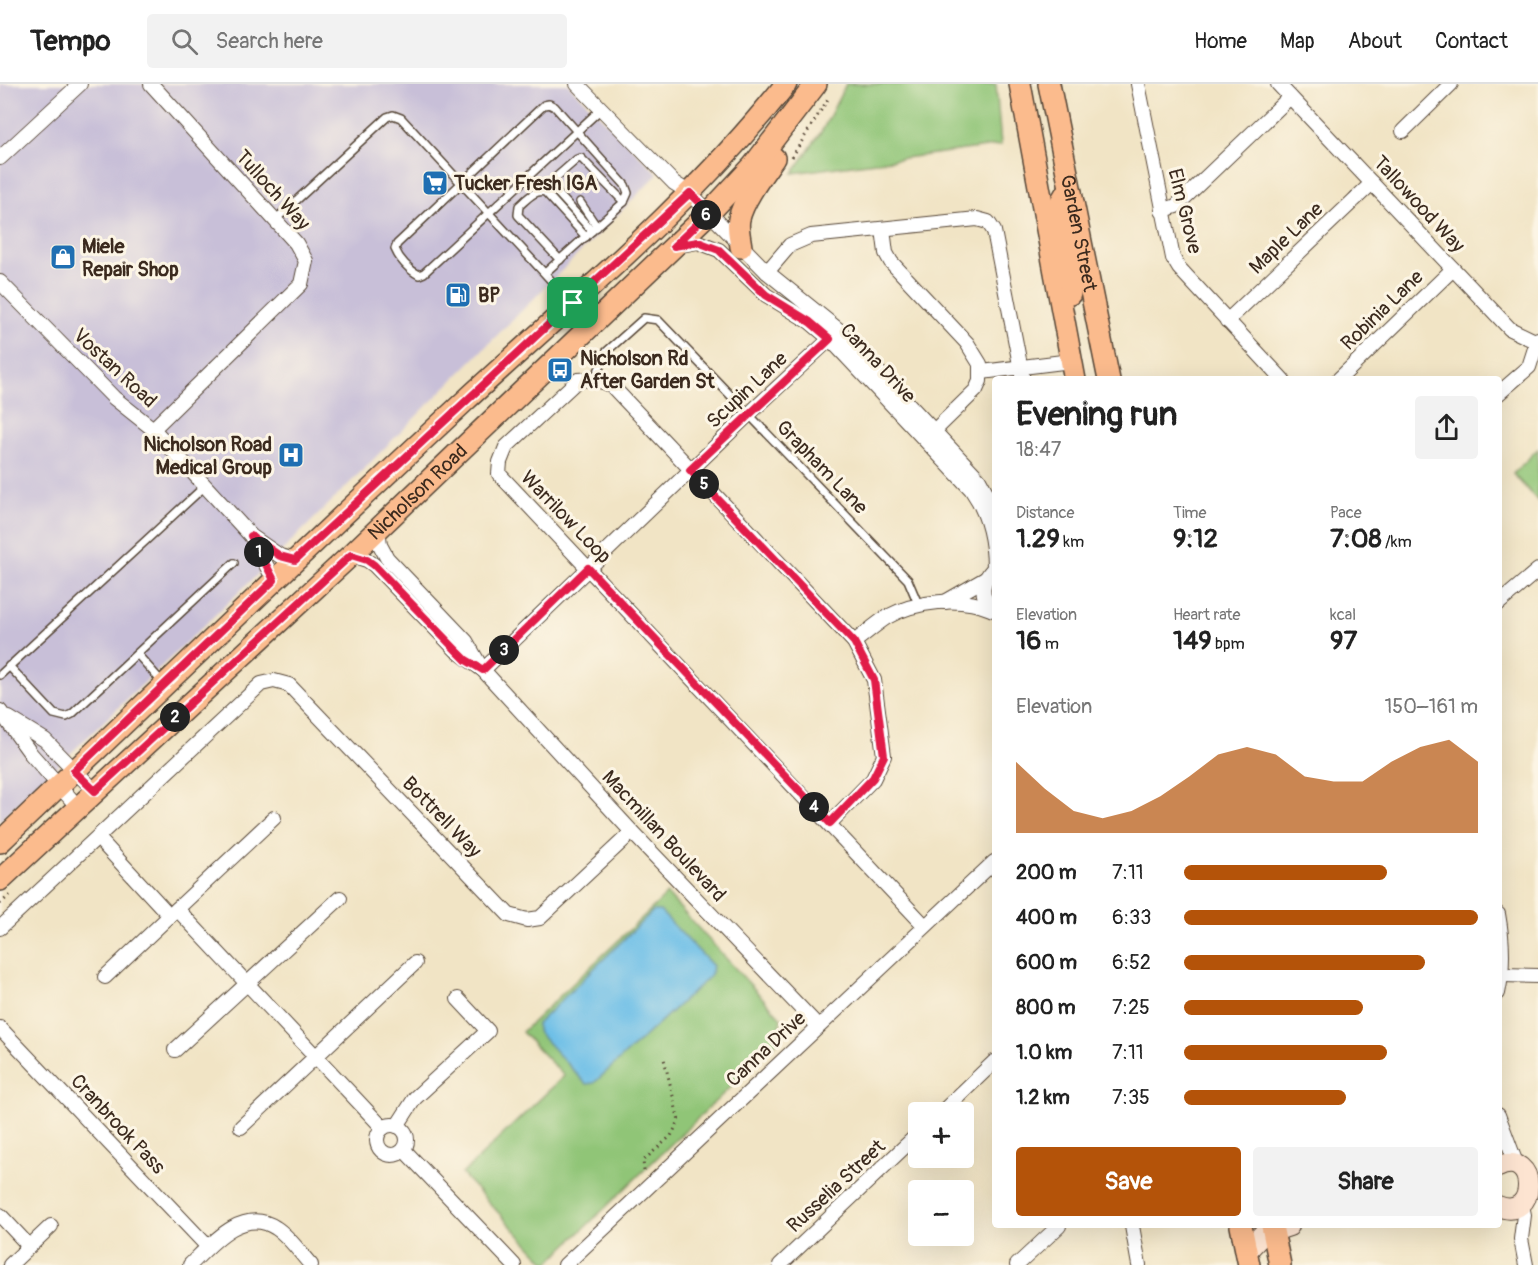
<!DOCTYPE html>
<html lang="en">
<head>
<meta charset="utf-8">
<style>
  body { margin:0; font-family:Pangolin,sans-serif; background:#f2f2f2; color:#222; height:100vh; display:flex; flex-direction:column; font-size:22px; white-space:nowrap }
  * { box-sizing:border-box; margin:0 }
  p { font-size:20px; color:#767676 }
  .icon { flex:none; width:33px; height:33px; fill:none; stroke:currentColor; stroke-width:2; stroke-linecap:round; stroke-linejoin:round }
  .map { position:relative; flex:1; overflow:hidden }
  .details { position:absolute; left:992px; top:292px; width:510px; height:852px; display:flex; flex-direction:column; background:#fff; border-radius:6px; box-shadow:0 6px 24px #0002 }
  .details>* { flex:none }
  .buttons { position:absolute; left:908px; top:1018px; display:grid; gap:12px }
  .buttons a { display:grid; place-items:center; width:66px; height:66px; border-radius:6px; background:#fff; box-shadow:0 6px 24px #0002; font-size:30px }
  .pin { position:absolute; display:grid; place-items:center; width:51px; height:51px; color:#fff; margin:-26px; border-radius:12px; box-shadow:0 3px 9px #0006 }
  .km { position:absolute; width:30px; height:30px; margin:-15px; border-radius:50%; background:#222; color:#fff; font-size:16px; line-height:30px; text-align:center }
  .round { display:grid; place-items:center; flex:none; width:63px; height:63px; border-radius:6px; background:#f2f2f2 }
  .head { display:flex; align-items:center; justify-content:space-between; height:102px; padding:0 24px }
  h1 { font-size:33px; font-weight:700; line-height:45px }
  .stats { display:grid; grid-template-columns:repeat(3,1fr); gap:9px; height:102px; padding:6px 24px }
  .stats div { display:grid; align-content:center }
  .stats b { font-size:26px; font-weight:700 }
  .stats small { font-size:16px; font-weight:400 }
  .stats p { font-size:16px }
  .chart { height:168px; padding:12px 24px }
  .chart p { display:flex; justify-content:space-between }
  .chart svg { width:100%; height:108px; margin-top:6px; fill:#b45309; opacity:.7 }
  .primary-button { display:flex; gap:12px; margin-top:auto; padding:12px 24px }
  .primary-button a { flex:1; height:69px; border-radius:6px; background:#b45309; color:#fff; font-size:24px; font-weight:700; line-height:69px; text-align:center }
  .primary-button a+a { background:#f2f2f2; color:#222 }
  ul { padding:0 24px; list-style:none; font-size:20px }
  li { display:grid; grid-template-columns:96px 72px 1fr; align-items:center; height:45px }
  li i { height:15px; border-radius:8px; background:#b45309 }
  header { display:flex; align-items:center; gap:36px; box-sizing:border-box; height:84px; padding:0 30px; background:#fff; border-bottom:2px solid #e0e0e0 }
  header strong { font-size:28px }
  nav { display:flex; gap:33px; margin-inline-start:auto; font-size:21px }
  .search { width:420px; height:54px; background:#f2f2f2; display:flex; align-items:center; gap:15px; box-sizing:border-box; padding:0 21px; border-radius:6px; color:#767676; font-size:22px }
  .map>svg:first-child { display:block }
  .industrial { fill:#c8bfd8 }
  .green { fill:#90c577; stroke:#66784a; stroke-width:1.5 }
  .water { fill:#6bbee7; stroke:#537482; stroke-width:1.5 }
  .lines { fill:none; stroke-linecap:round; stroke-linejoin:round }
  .lane-casing { stroke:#564637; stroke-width:10 }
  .street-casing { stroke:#564637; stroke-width:16 }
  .secondary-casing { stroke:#564637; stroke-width:22 }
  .primary-casing { stroke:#564637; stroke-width:24 }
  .path { stroke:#564637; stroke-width:3; stroke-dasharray:1.5 4.5; stroke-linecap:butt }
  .lane { stroke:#fff; stroke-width:7 }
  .street { stroke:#fff; stroke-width:14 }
  .secondary { stroke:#fde4d1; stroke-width:20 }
  .primary { stroke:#fbbb8d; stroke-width:21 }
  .route-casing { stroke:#fff; stroke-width:12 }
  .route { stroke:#e11d48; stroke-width:8 }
  .labels { text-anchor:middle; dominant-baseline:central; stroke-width:6; stroke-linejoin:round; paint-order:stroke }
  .poi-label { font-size:20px; font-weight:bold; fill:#3b2a1e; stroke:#fcf5e5; text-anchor:start }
  .street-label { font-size:20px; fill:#3b2a1e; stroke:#fcf5e5 }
</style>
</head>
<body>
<header>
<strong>Tempo</strong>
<div class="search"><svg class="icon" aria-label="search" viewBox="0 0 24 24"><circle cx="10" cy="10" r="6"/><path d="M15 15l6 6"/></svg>Search here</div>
<nav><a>Home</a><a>Map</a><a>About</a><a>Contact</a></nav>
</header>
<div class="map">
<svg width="1538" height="1181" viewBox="0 0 1538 1181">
  <rect width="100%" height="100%" fill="#fcf5e5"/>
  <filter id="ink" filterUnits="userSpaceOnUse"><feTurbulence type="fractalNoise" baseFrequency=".0167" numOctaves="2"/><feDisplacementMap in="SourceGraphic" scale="12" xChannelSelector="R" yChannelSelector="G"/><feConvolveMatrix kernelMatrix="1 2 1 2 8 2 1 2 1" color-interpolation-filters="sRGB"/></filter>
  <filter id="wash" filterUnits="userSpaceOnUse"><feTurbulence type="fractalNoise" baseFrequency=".008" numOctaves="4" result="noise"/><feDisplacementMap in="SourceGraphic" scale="24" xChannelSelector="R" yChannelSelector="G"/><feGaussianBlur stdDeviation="1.35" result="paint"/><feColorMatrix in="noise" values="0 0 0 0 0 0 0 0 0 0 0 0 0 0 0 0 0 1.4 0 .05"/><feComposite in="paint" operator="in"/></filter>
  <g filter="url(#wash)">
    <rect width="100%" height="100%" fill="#f1e4c5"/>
    <path class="industrial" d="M 0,0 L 568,0 L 658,90 L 288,461 L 0,737 Z"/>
    <g class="green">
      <path d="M 846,0 L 996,0 L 1001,61 L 793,89 L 823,45 Z"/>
      <path d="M 1538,365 L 1538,417 L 1513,390 Z"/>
      <path d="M 667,810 L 781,934 L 778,957 L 547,1180 L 462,1090 L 564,992 L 522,948 Z"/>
    </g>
    <path class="water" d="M 653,827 L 660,827 L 713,882 L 710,892 L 594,999 L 586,1000 L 537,947 L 537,940 Z"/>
  </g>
  <g filter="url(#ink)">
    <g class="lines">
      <g class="lane-casing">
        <g id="lane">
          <path d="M 580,118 L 597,143"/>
          <path d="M 275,136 L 387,33 L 393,31 L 401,34 L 571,218"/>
          <path d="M 592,147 L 553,104 L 552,99 L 554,95 L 577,75 L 581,74 L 624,118"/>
          <path d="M 560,176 L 518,131 L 519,122 C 527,115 535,105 545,108 L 586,153"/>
          <path d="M 545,189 L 624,118 L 628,109 L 625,101 L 555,23 L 549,20 L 544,21 L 397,160 L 395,165 C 399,175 409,186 419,191 L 424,189 C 483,135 542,80 601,25"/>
          <path d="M 595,295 L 606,268 L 644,234 L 658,236 L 908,496 L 919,522"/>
          <path d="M 137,570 L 163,599"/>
          <path d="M 9,582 L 54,630 L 66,633 L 72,630 L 234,479"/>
          <path d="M 0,591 L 205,402"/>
        </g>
      </g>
      <g class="street-casing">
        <g id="street">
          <path d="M 151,0 L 296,159 L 306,177 L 301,200 L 153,345"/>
          <path d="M 577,0 L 674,99 L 690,109 L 767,188 L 840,247 L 979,395 L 994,423"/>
          <path d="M 1138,0 L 1173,174 L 1179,184 L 1283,296"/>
          <path d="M 1278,0 L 1510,245 L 1537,258"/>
          <path d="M 1403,47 L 1451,0"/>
          <path d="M 0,74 L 80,0"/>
          <path d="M 1162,127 L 1176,122 L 1290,13"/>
          <path d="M 883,145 L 886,169 L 891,178 L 967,259 L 980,280 L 980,297 L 976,306 L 934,347"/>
          <path d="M 676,162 L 698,158 L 719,166 L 766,211 L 810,238 L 830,255 L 971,405 C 988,429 994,455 994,484"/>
          <path d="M 767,188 L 790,161 L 811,152 L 977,135 L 988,138 L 994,147 L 1023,296"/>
          <path d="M 0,198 L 114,314 L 153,345 L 251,452 L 280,472 L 295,476"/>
          <path d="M 1227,237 L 1372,99"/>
          <path d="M 982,288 L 1071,277"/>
          <path d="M 1338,296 L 1453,185"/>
          <path d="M 1498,310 L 1529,283 L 1538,255"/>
          <path d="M 378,444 L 380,461 L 387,474 L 466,557 L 482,585"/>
          <path d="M 252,454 L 274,496"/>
          <path d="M 351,471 L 367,476 L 374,481 L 456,566 L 483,586 L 632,748 L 818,942"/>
          <path d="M 945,518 L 985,495"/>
          <path d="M 1498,520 L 1538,486"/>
          <path d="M 993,526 C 979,512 981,497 994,484"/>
          <path d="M 854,558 C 865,550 876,540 887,533 C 916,517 960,512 991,525"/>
          <path d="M 483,586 L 749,330 L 830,255"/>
          <path d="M 0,627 L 31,670 L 78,723"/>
          <path d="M 9,634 L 45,656 L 95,707"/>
          <path d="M 830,739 L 873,695 L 884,672 L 874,596 L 854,558 L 611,301 L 595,295 L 578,296 L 506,363 L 500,378 L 499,390 L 925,842"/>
          <path d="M 98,754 L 170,832"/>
          <path d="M 177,825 L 274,734"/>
          <path d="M 1498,830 C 1503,857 1504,882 1498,909"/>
          <path d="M 0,844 L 261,600 L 274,597 L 289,601 L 509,831 L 527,836 L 540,834 L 632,748"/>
          <path d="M 1502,891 L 1538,892"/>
          <path d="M 105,893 L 177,825 L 383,1044"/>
          <path d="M 0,944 L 208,1163"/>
          <path d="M 175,966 L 340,814"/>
          <path d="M 941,1029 L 994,978"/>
          <path d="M 1498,1031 L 1517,1082"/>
          <circle cx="392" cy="1056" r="15"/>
          <path d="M 397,1042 L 415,1014 L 488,947 L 458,915"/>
          <path d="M 241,1043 L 415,879"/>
          <path d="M 404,1066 L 514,1181"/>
          <path d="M 1522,1121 L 1524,1131 L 1521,1155 L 1526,1181"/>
          <path d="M 0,1131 L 29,1162"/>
          <path d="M 1132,1142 L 1139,1181"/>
          <path d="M 10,1181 L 51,1142"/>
          <path d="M 190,1181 C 211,1160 243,1122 276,1144 C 289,1152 300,1169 311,1181"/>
          <path d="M 565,1181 L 994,778"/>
          <path d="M 780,1181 L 918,1050"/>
          <path d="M 1017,1181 L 1059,1142"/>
        </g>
      </g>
      <g class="secondary-casing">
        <g id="secondary">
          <path d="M 1498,1083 C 1538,1064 1538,1139 1498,1122"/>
          <path d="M 1246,1168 L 1262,1151 L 1289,1142"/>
        </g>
      </g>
      <g class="primary-casing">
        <g id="primary">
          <path d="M 1020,0 L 1075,296"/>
          <path id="s1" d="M 1049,0 L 1109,296"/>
          <path d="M 741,163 C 740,154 737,144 739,135 C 743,116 763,90 774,74"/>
          <path d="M 1070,210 L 1071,200 L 1059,129 L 1062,116 L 1065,111 L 1071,109"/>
          <path d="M 0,758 C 155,610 309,462 466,316 C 576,215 693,118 786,0"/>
          <path id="s2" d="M 0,796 L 351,471 L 710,128 L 753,82 L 816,0"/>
          <path d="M 1241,1142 L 1249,1181"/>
          <path d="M 1272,1142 L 1280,1181"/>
        </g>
      </g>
      <g class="path">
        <path d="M 792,73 L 828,15"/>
        <path d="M 0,820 L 10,811"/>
        <path d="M 644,1087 L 643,1077 L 671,1052 L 679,1037 L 664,975"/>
      </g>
      <use href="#lane" class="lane"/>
      <use href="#street" class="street"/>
      <use href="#secondary" class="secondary"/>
      <use href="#primary" class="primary"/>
    </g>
  </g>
  <g class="lines" filter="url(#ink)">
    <g class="route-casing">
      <path id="route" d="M 690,109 L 710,128 L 674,162 L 698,158 L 719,166 L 766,211 L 810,238 L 830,255 L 690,386 L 854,558 L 874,596 L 884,672 L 873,694 L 830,739 L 588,484 L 483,586 L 466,576 L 456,566 L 374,481 L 367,476 L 351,471 L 95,707 L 74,687 L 274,496 L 251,452 L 280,472 L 295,476 Z"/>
    </g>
    <use href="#route" class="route"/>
  </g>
  <defs>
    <g id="supermarket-square" transform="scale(1.35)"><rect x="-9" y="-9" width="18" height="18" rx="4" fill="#1f6fb2" stroke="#fcf5e5"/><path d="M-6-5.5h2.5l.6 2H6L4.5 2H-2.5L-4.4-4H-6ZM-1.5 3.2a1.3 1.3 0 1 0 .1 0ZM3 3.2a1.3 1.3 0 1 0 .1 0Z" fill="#fff"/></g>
    <g id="shop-square" transform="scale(1.35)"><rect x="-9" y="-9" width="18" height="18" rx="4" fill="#1f6fb2" stroke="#fcf5e5"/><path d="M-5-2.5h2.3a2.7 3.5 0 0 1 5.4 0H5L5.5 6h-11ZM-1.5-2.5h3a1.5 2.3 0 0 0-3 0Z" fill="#fff"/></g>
    <g id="fuel-square" transform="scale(1.35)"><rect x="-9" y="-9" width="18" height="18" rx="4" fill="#1f6fb2" stroke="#fcf5e5"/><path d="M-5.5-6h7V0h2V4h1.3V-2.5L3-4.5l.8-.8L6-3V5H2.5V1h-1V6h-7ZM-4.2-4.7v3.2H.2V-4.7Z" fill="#fff"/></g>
    <g id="bus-square" transform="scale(1.35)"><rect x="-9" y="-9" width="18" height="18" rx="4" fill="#1f6fb2" stroke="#fcf5e5"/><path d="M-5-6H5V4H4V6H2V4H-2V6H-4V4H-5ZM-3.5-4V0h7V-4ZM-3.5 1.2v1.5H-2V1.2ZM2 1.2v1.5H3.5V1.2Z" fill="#fff"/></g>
    <g id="hospital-square" transform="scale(1.35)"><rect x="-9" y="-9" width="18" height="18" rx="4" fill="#1f6fb2" stroke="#fcf5e5"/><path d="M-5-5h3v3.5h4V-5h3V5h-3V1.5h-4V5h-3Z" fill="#fff"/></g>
  </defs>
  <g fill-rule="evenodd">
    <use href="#supermarket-square" x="435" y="99"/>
    <use href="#shop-square" x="63" y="173"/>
    <use href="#fuel-square" x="458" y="211"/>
    <use href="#bus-square" x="560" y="286"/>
    <use href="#hospital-square" x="291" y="371"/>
  </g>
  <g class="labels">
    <g class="poi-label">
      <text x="454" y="99">Tucker Fresh IGA</text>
      <text x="82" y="162">Miele<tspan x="82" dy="23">Repair Shop</tspan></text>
      <text x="478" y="211">BP</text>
      <text x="580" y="274">Nicholson Rd<tspan x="580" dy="23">After Garden St</tspan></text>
      <text x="272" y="360" text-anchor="end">Nicholson Road<tspan x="272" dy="23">Medical Group</tspan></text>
    </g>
    <g class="street-label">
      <text transform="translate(273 106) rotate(48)">Tulloch Way</text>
      <text transform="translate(1419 120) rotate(47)">Tallowood Way</text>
      <text transform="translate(1185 127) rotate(76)">Elm Grove</text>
      <text stroke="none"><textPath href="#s1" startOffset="152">Garden Street</textPath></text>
      <text transform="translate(1286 154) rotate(-44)">Maple Lane</text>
      <text transform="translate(1382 226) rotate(-44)">Robinia Lane</text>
      <text transform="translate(878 279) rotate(47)">Canna Drive</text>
      <text transform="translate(115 284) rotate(43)">Vostan Road</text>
      <text transform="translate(747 306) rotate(-43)">Scupin Lane</text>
      <text transform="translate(822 383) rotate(46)">Grapham Lane</text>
      <text stroke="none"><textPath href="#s2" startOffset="570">Nicholson Road</textPath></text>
      <text transform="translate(566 433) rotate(46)">Warrilow Loop</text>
      <text transform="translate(442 733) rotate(46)">Bottrell Way</text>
      <text transform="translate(664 752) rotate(47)">Macmillan Boulevard</text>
      <text transform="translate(766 965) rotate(-43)">Canna Drive</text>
      <text transform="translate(118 1040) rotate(47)">Cranbrook Pass</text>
      <text transform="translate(836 1102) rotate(-43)">Russelia Street</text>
    </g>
  </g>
</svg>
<div class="buttons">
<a>+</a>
<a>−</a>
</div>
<div class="pin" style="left:573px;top:219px;background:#1e9e55"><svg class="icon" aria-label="arrive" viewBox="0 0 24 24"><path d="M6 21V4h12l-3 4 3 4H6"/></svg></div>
<b class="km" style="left:259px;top:468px">1</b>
<b class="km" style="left:175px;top:633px">2</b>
<b class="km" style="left:504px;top:566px">3</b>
<b class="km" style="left:814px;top:723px">4</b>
<b class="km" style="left:704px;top:400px">5</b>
<b class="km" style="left:706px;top:131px">6</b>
<section class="details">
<div class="head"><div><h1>Evening run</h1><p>18:47</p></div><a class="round"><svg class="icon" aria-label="share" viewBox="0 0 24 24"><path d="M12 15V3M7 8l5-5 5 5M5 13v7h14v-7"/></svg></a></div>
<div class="stats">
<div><p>Distance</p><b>1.29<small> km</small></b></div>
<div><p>Time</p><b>9:12</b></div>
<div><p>Pace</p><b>7:08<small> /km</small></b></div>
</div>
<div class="stats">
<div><p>Elevation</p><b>16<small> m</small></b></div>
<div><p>Heart rate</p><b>149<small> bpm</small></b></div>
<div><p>kcal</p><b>97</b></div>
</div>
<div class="chart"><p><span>Elevation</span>150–161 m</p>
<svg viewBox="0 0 160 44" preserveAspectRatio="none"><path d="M0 44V15L10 26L20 35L30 38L40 35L50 29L60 21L70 12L80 9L90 12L100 21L110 23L120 23L130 15L140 9L150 6L160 15V44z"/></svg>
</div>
<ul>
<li><b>200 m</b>7:11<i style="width:69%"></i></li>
<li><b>400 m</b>6:33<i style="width:100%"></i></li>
<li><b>600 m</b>6:52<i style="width:82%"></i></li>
<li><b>800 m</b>7:25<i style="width:61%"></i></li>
<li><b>1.0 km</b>7:11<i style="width:69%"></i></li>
<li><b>1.2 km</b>7:35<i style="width:55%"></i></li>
</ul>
<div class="primary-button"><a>Save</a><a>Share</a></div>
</section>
</div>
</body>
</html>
